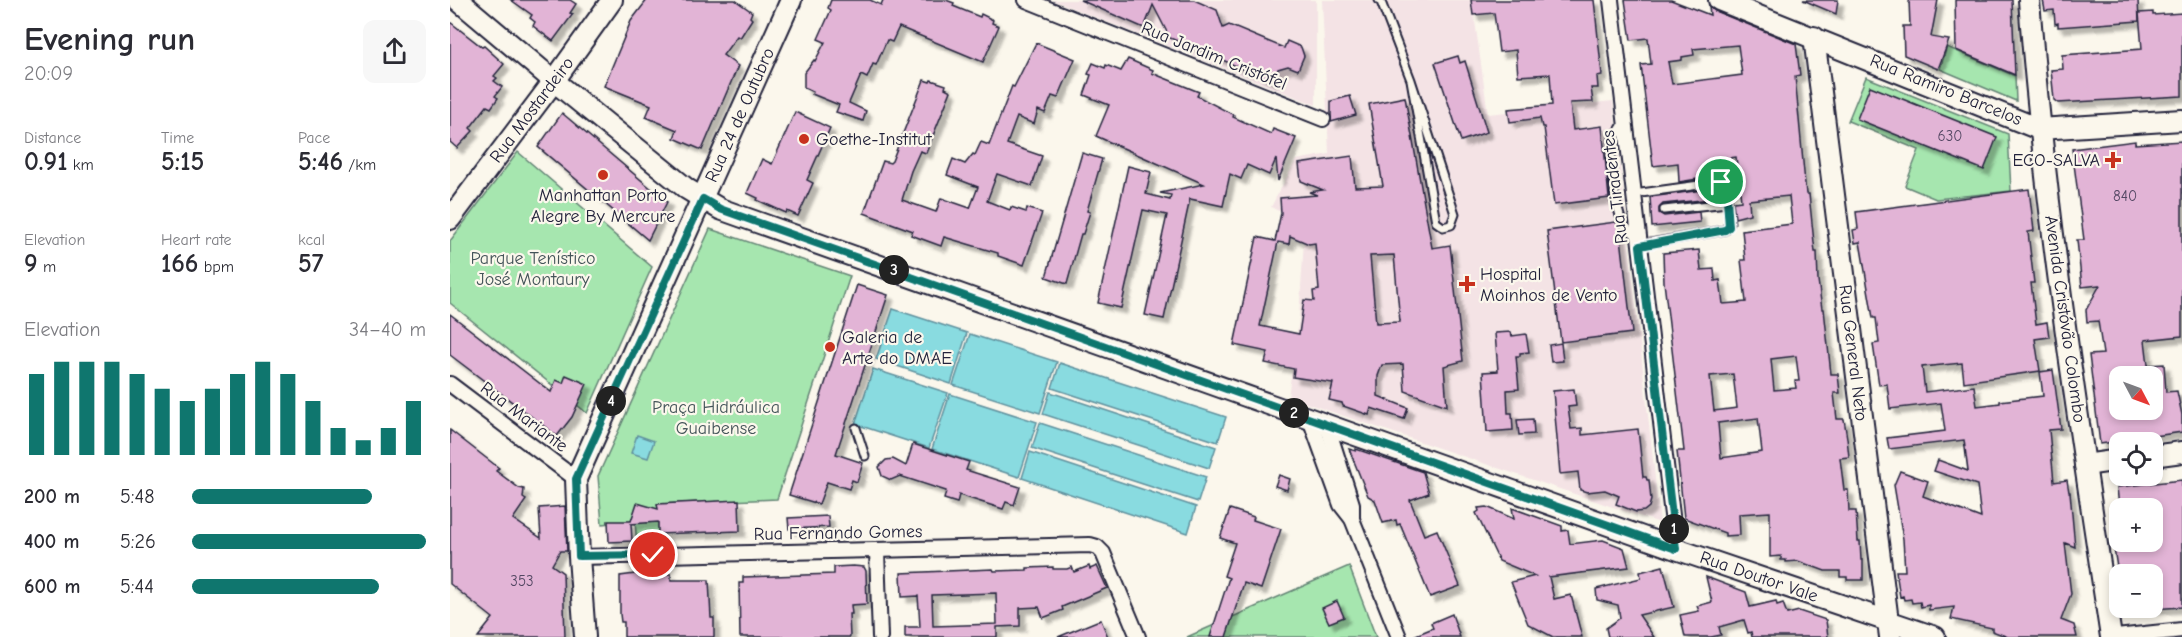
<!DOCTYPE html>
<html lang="en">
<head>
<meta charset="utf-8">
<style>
  body { margin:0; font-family:"Comic Neue",sans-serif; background:#f7f7f7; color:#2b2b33; height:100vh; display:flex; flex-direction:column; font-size:22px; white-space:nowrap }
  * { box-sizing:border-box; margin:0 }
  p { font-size:20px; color:#7c7c81 }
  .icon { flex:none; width:33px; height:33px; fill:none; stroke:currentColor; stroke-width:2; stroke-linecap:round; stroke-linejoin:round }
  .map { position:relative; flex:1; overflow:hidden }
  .side { display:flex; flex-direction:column; background:#fff; width:450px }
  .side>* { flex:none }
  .needle { width:39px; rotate:131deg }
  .controls { position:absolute; left:1659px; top:366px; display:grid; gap:12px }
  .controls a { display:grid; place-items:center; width:54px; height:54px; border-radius:12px; background:#fff; box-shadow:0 3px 9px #0003; font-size:30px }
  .pin { position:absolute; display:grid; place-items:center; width:51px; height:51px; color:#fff; margin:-26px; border:3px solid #fff; border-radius:50%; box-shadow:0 2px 6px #0007 }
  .km { position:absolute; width:30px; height:30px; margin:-15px; border-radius:50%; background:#222; color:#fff; font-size:16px; line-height:30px; text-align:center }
  .round { display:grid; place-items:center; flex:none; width:63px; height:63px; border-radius:12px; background:#f7f7f7 }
  .overview { display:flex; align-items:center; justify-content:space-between; height:102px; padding:0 24px }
  h1 { font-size:33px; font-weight:700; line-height:45px }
  .metrics { display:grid; grid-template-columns:repeat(3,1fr); gap:9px; height:102px; padding:6px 24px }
  .metrics div { display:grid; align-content:center }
  .metrics b { font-size:26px; font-weight:700 }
  .metrics small { font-size:16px; font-weight:400 }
  .metrics p { font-size:16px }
  .chart { height:168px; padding:12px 24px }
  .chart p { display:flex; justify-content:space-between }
  .chart svg { width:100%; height:108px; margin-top:6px; stroke:#0f766e; stroke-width:6 }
  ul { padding:0 24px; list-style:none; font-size:20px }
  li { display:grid; grid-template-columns:96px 72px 1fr; align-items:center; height:45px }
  li i { height:15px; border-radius:8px; background:#0f766e }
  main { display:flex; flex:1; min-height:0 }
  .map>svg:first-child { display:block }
  .built { fill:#f4e3e5 }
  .green { fill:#a6e6af; stroke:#648475; stroke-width:1.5 }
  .water { fill:#89dbe0; stroke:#60919e; stroke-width:1.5 }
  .building { fill:#e2b4d6; stroke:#22223b; stroke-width:1.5; fill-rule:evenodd; filter:url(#shadow) }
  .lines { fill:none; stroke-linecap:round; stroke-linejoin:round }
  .lane-casing { stroke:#22223b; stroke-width:11 }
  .street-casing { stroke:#22223b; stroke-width:18 }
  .secondary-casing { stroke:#22223b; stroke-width:24 }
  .lane { stroke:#fbf7ec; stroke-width:7 }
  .street { stroke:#fbf7ec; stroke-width:14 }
  .secondary { stroke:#fbf7ec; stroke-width:20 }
  .route-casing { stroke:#fff; stroke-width:12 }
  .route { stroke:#0f766e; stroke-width:8 }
  .poi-dot { fill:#c8321e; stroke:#fbf7ec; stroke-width:2 }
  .labels { text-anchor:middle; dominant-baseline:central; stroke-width:4.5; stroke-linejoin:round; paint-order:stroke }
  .number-label { font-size:15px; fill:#524662 }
  .street-label { font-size:18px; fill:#22223b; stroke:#fbf7ec }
  .poi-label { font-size:18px; fill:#22223b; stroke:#fbf7ec; text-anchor:start }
  .park-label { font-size:18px; fill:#435358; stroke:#fbf7ec }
</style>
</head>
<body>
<main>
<section class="side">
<div class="overview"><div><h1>Evening run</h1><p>20:09</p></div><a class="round"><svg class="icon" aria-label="share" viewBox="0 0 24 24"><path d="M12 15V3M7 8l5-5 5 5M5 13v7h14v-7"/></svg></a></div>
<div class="metrics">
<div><p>Distance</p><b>0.91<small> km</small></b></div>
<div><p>Time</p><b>5:15</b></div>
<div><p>Pace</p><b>5:46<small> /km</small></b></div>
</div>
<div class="metrics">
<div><p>Elevation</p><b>9<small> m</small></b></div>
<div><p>Heart rate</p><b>166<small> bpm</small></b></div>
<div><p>kcal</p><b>57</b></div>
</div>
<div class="chart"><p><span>Elevation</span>34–40 m</p>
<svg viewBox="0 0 160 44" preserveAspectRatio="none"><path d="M5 44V11M15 44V6M25 44V6M35 44V6M45 44V11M55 44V17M65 44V22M75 44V17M85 44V11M95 44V6M105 44V11M115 44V22M125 44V33M135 44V38M145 44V33M155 44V22"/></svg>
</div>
<ul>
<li><b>200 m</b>5:48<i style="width:77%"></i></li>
<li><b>400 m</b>5:26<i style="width:100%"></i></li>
<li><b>600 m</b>5:44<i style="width:80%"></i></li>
</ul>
</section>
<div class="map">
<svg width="1732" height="637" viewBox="0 0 1732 637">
  <defs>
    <filter id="shadow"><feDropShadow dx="5.5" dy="5.5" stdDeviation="1.5" flood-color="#0004"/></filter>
  </defs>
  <rect width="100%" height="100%" fill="#fbf7ec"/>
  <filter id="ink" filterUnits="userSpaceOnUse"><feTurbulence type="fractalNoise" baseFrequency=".0167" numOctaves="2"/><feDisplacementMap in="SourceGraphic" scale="12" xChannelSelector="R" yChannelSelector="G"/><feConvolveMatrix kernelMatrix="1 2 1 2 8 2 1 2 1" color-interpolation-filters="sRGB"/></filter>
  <g filter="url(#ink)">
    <g class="built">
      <path d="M 602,0 L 866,0 L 866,105 Z"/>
      <path d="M 872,0 L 1022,0 L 1038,114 L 1163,101 L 1210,523 L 838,397 L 849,318 L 855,225 L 821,207 L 846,160 L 879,154 Z"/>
    </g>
    <g class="green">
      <path d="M 1497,47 L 1565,76 L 1566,101 L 1490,69 Z"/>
      <path d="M 1416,77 L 1558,134 L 1561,191 L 1486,199 L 1455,186 L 1469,150 L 1398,121 Z"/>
      <path d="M 68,152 L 202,267 L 137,413 L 0,303 L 0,241 Z"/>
      <path d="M 260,229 L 400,276 L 327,499 L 208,504 L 209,545 L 187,546 L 185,521 L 152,524 L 148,476 Z"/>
      <path d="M 899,566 L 926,637 L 737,637 Z"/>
    </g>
    <g class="water">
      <path d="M 443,309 L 517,333 L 501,384 L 426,359 Z"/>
      <path d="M 520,334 L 607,362 L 590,413 L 503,385 Z"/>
      <path d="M 610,363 L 776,417 L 768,442 L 602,388 Z"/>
      <path d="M 423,369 L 498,393 L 479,448 L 405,424 Z"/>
      <path d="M 600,392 L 766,447 L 759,468 L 593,414 Z"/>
      <path d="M 500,394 L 587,422 L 569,477 L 482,449 Z"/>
      <path d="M 590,423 L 756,477 L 748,502 L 582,448 Z"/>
      <path d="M 187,435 L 204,441 L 198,458 L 181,453 Z"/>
      <path d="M 580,452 L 746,507 L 738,533 L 572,478 Z"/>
    </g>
    <g class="building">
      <path d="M 61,0 L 120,0 L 126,4 L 120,13 L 123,14 L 103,41 L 83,26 L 85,22 L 80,18 L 82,15 Z"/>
      <path d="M 197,0 L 285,0 L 302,12 L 300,17 L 302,19 L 290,38 L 287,36 L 273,55 L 288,66 L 252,150 L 224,138 L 227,130 L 196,117 L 201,105 L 154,86 L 181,21 Z"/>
      <path d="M 381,0 L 420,0 L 431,5 L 433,0 L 496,0 L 504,3 L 503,6 L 530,17 L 531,14 L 543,20 L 542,23 L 549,26 L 533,62 L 449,27 L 442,42 L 437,40 L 426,65 L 423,64 L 417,78 L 411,75 L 399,103 L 416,111 L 413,121 L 386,112 L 389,105 L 362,94 L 363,92 L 354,88 L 354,73 L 364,60 L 365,61 L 375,42 L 368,39 L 381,10 L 378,8 Z"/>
      <path d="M 630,0 L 744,0 L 767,10 L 773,28 L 779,25 L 834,48 L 837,41 L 851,47 L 854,56 L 848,70 L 838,66 L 828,69 L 822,81 L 808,75 L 805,68 L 797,71 L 766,57 L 761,48 L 754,52 L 720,38 L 703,5 L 694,28 Z"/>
      <path d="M 1021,0 L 1144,0 L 1152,75 L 1147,76 L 1148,88 L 1141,88 L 1143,102 L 1120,103 L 1123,130 L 1152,126 L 1159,198 L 1104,205 L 1094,127 L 1092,127 L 1090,118 L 1060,122 L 1058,109 L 1102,105 L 1100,74 L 1068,76 L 1066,50 L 1049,52 L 1044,13 L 1023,15 Z"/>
      <path d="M 1175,0 L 1221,0 L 1260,15 L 1259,6 L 1265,11 L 1346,44 L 1350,75 L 1345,76 L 1356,194 L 1359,194 L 1365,252 L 1367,252 L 1368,280 L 1372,309 L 1374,309 L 1381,374 L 1388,374 L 1390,393 L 1384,393 L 1387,419 L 1394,419 L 1397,438 L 1399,457 L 1390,458 L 1394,490 L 1398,490 L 1399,511 L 1406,511 L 1408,541 L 1410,541 L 1411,560 L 1413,560 L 1413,580 L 1397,580 L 1397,577 L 1390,577 L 1390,571 L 1375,571 L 1348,561 L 1336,562 L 1336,560 L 1331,560 L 1331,556 L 1320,557 L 1320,512 L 1289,514 L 1290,535 L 1275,536 L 1275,533 L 1234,518 L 1227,451 L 1234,451 L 1214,282 L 1213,253 L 1249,250 L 1251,270 L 1264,269 L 1265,281 L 1270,280 L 1273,304 L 1296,302 L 1291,260 L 1295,260 L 1292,230 L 1342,224 L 1339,196 L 1299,200 L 1300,214 L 1285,218 L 1283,202 L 1291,201 L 1286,157 L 1265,160 L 1266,176 L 1229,182 L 1228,163 L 1203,166 L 1191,65 L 1201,64 L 1198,38 L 1181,40 ZM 1288,45 L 1292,75 L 1222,84 L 1218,62 L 1232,60 L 1232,57 L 1244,55 L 1243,49 ZM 1346,356 L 1349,381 L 1345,381 L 1346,388 L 1324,390 L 1321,359 ZM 1283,374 L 1287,408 L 1264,411 L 1260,376 ZM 1308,418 L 1312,452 L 1271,458 L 1268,423 Z"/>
      <path d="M 1353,0 L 1388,0 L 1386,14 Z"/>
      <path d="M 1459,0 L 1488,0 L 1481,37 L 1499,40 L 1488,69 L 1454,55 L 1453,26 L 1460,26 Z"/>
      <path d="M 1505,0 L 1562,0 L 1565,75 L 1506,50 Z"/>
      <path d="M 1593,0 L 1688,0 L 1689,21 L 1608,27 L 1608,23 L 1605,24 L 1604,10 L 1595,11 Z"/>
      <path d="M 1703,12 L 1703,15 L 1732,13 L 1732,96 L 1608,103 L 1604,100 L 1601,70 L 1613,69 L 1612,55 L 1692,49 L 1689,13 Z"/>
      <path d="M 0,22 L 32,47 L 34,46 L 54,64 L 44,76 L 47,78 L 44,81 L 52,87 L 45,96 L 48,98 L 41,108 L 37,106 L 20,128 L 23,131 L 7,148 L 0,142 Z"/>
      <path d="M 586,43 L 625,59 L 608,98 L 602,96 L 595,113 L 588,110 L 584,124 L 567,117 L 557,144 L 592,156 L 582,186 L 547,174 L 537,201 L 560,210 L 561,207 L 576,212 L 577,208 L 592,213 L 574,265 L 548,256 L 548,253 L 494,237 L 491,246 L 461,235 L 463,231 L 414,213 L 433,161 L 440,163 L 442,161 L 474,80 L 480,82 L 481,80 L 496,85 L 495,88 L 501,91 L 476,153 L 470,151 L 461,171 L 452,200 L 486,212 L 491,198 L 520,208 L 528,187 L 497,175 L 503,159 L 515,164 L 523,154 L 525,155 L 531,142 L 539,145 L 562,86 L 564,87 Z"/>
      <path d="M 1008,56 L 1010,63 L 1015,61 L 1037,132 L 1011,141 L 985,63 Z"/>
      <path d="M 678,59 L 703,70 L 702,73 L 749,92 L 747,96 L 784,115 L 783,117 L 821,134 L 823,129 L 846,138 L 828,181 L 826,159 L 819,175 L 797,165 L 791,179 L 780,174 L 773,206 L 740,199 L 714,319 L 695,315 L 717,215 L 693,210 L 671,308 L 648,303 L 678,166 L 701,172 L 696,194 L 720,200 L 721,195 L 710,193 L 754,184 L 646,136 L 659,105 L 634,95 L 641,75 L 638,74 L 643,63 L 655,68 L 656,65 L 671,71 Z"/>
      <path d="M 1420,86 L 1547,137 L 1534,170 L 1407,119 Z"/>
      <path d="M 900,96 L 906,115 L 881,122 L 881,101 Z"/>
      <path d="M 955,97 L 982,248 L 1000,245 L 1013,361 L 994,366 L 997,406 L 955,391 L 953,364 L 932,365 L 928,376 L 928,396 L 958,408 L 954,419 L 921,408 L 919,415 L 893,406 L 892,403 L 879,400 L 883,383 L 843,377 L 844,369 L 815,363 L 818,352 L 784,345 L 807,237 L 825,241 L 831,213 L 830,198 L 867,195 L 859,192 L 873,190 L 851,181 L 849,164 L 902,156 L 905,187 L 933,186 L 919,104 ZM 840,236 L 859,244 L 865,243 L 869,290 L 863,291 L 864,301 L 854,300 L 849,334 L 810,326 L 828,242 L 839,244 ZM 944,255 L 950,322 L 926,323 L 920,256 Z"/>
      <path d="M 345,112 L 380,128 L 357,180 L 363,183 L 348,216 L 337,211 L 336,213 L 307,200 L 308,198 L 297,193 L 312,159 L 322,164 Z"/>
      <path d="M 112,113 L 217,202 L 198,240 L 88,147 Z"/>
      <path d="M 1685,141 L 1685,144 L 1732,141 L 1732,336 L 1695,340 L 1698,365 L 1714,364 L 1716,392 L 1727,391 L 1732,415 L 1732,432 L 1650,444 L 1639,355 L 1653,354 L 1648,321 L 1637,322 L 1636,310 L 1650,285 L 1632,287 L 1627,240 L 1634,240 L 1622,149 ZM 1670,376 L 1702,376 L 1702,410 L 1670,410 Z"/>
      <path d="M 632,153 L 652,159 L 637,211 L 640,212 L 633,234 L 631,234 L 617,284 L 596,277 Z"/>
      <path d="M 1260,189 L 1261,199 L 1213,204 L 1209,208 L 1209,213 L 1214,216 L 1249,212 L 1250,222 L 1202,227 L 1200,197 Z"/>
      <path d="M 1579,189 L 1584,231 L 1578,232 L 1584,283 L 1581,283 L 1586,324 L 1597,322 L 1599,337 L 1585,339 L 1590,371 L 1514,382 L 1512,363 L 1472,367 L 1475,392 L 1524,386 L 1527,406 L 1550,403 L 1550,401 L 1593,396 L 1590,372 L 1603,370 L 1611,429 L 1599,430 L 1604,482 L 1617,480 L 1619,492 L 1620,492 L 1625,547 L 1615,543 L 1621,594 L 1611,620 L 1624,625 L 1627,637 L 1558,637 L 1542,631 L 1542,628 L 1501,619 L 1504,607 L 1479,610 L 1479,605 L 1471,607 L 1470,602 L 1462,603 L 1461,599 L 1454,600 L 1453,596 L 1450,597 L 1446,571 L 1455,571 L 1453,539 L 1444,485 L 1450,471 L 1478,481 L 1473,496 L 1531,518 L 1527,485 L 1484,471 L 1488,460 L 1518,471 L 1514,440 L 1439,449 L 1437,438 L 1495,431 L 1491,403 L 1440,409 L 1437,384 L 1429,385 L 1423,344 L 1429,343 L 1426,318 L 1423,318 L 1410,242 L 1405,243 L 1403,230 L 1408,229 L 1406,212 Z"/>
      <path d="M 1166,222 L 1170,229 L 1182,333 L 1111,342 L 1097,231 Z"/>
      <path d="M 407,285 L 438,295 L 386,454 L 413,463 L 407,482 L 402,480 L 399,489 L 377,482 L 369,504 L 339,495 Z"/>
      <path d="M 0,314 L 101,392 L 106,380 L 113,383 L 116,375 L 137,384 L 122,417 L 107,436 L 0,355 Z"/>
      <path d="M 1061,332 L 1062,336 L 1076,334 L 1079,352 L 1070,353 L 1070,356 L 1066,356 L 1069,389 L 1057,390 L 1058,413 L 1062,413 L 1063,430 L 1037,432 L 1033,372 L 1048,371 L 1045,333 Z"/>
      <path d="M 1111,343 L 1113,361 L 1101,362 L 1099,345 Z"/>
      <path d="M 1124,389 L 1126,406 L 1118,407 L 1121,429 L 1132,428 L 1132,435 L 1188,429 L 1193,477 L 1196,477 L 1197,480 L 1199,480 L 1201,500 L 1199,507 L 1194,511 L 1186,512 L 1166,504 L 1169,496 L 1155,490 L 1137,492 L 1130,490 L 1128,472 L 1110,474 L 1103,391 Z"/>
      <path d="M 1083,419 L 1084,434 L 1069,435 L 1067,420 Z"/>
      <path d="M 0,430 L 49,468 L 46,471 L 69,488 L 74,489 L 73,498 L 76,500 L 63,519 L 91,538 L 89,508 L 115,506 L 117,551 L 110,551 L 102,565 L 113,573 L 115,637 L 28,637 L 43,618 L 0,584 Z"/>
      <path d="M 463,444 L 519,462 L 516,470 L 570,487 L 564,505 L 556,502 L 553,509 L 509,495 L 507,503 L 494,499 L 496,491 L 450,476 L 441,480 L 432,476 L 429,467 L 436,460 L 443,459 L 456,466 Z"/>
      <path d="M 899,449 L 906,451 L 906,449 L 973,472 L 979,493 L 960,500 L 974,535 L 987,530 L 1010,586 L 980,597 L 950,524 L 947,525 L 946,520 L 933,523 L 925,500 L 918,496 Z"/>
      <path d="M 829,475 L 840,479 L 837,490 L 825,486 Z"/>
      <path d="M 1732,480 L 1732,607 L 1702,609 L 1702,574 L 1668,574 L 1663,542 L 1702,542 L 1702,508 L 1669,508 L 1667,487 Z"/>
      <path d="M 289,500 L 290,531 L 208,534 L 208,522 L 181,524 L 182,541 L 159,542 L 158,521 L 181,521 L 187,503 L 208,509 L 207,504 Z"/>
      <path d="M 1037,507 L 1064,519 L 1062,508 L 1112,526 L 1112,531 L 1118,530 L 1120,544 L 1153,540 L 1174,548 L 1179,567 L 1099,577 L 1104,599 L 1121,595 L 1132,637 L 1103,637 L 1078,624 L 1061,582 L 1085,576 L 1049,561 L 1026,513 L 1029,511 L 1028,508 Z"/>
      <path d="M 780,509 L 804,517 L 803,520 L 831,529 L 811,589 L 794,583 L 776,637 L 760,637 L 779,578 L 774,576 L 785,543 L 770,538 Z"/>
      <path d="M 378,516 L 379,527 L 339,529 L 338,518 Z"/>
      <path d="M 403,566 L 414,567 L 416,571 L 417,604 L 401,605 L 402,614 L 399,614 L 400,637 L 290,637 L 289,583 L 293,583 L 293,577 L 384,574 L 384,567 Z"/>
      <path d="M 639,566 L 640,569 L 647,566 L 657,588 L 612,607 L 613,610 L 593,618 L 589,607 L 570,608 L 570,626 L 547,627 L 547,637 L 455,637 L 455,627 L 470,627 L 469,610 L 468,596 L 452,597 L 451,573 L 543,569 L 544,571 L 577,570 L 577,568 L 603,567 L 603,569 L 617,569 L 622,567 L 624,572 ZM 546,593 L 547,624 L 483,626 L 482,595 Z"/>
      <path d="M 1213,566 L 1224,607 L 1189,615 L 1204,637 L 1158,637 L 1156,628 L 1170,618 L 1168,605 L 1147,600 L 1146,589 L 1191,578 L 1190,572 Z"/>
      <path d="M 185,574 L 221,574 L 221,580 L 259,580 L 261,618 L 264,618 L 264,637 L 174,637 L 174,622 L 171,622 L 170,614 L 170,576 Z"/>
      <path d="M 1256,577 L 1296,592 L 1300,607 L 1326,601 L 1327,605 L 1333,603 L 1337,614 L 1349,611 L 1376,620 L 1378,637 L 1302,637 L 1301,632 L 1298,633 L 1294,620 L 1269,627 L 1271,635 L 1261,637 L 1235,637 L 1230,615 L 1249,611 L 1247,606 L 1262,602 Z"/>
      <path d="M 887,601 L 894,617 L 879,623 L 872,608 Z"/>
      <path d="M 1002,614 L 1010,637 L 961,637 L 983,628 L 981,623 Z"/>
      <path d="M 651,620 L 658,637 L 608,637 L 647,621 Z"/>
    </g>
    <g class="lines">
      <g class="lane-casing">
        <g id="lane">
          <path d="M 929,0 L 931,2 L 961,80 L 1005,214 L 1001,225 L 993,227 L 986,222 L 961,80"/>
          <path d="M 1174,123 L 1163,139 L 1161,157 L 1165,198 L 1172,223 L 1188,238"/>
          <path d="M 1184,194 L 1271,182 L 1276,185 L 1280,223 L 1275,230 L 1190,245"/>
          <path d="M 1214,210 L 1277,203"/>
          <path d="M 406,428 L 415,456"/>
        </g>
      </g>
      <g class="street-casing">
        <g id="street">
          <path d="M 576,0 L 873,119"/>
          <path d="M 1161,0 L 1226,549"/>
          <path d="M 0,384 L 126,479"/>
          <path d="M 860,419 L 891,505 L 902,519 L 949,637"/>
          <path d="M 877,425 L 902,504 L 902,519"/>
          <path d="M 427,551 L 430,637"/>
          <path d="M 129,557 L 640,545 L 647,547 L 653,553 L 688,637"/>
          <path d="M 1666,637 L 1732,630"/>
        </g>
      </g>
      <g class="secondary-casing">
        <g id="secondary">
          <path d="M 8,0 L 104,81 L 237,189 L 270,209 L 1226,549 L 1485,637"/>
          <path d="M 1269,0 L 1589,129 L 1732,120"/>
          <path d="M 1579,0 C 1595,213 1629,425 1661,637"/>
          <path d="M 1364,37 L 1440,637"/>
          <path d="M 0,219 L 104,81 L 162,0"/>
          <path d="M 1702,456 L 1732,452"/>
          <path d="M 1635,465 L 1670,460"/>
          <path d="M 135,637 L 129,557 L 126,479 L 341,0"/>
        </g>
      </g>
      <use href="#lane" class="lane"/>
      <use href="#street" class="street"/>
      <use href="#secondary" class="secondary"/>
    </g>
  </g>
  <g class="lines" filter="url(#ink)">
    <g class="route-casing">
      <path id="route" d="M 203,555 L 129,556 L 126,479 L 253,199 L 270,209 L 1226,549 L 1190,246 L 1275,230 L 1279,227 L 1276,185 L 1271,182"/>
    </g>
    <use href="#route" class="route"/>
  </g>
  <g class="poi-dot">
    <circle cx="354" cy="139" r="6"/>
    <path d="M1660 151h6v6h6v6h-6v6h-6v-6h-6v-6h6z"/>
    <circle cx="153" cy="175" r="6"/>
    <path d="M1014 275h6v6h6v6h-6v6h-6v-6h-6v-6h6z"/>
    <circle cx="380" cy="347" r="6"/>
  </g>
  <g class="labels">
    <g class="number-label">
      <text x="1500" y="136">630</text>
      <text x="1675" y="196">840</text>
      <text x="72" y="581">353</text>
    </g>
    <g class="street-label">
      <text transform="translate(764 56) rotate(22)">Rua Jardim Cristófel</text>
      <text transform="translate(1496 90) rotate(22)">Rua Ramiro Barcelos</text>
      <text transform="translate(82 110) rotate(-53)">Rua Mostardeiro</text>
      <text transform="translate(290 115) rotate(-66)">Rua 24 de Outubro</text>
      <text transform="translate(1165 187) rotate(-97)">Rua Tiradentes</text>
      <text transform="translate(1615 319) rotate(82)">Avenida Cristóvão Colombo</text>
      <text transform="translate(1403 353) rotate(83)">Rua General Neto</text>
      <text transform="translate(74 417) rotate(37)">Rua Mariante</text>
      <text transform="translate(388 533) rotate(-1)">Rua Fernando Gomes</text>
      <text transform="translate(1309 577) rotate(19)">Rua Doutor Vale</text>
    </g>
    <g class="poi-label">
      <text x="366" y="139">Goethe-Institut</text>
      <text x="1650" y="160" text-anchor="end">ECO-SALVA</text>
      <text x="153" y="195" text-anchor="middle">Manhattan Porto<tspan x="153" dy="21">Alegre By Mercure</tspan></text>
      <text x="1030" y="274">Hospital<tspan x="1030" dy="21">Moinhos de Vento</tspan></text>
      <text x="392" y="337">Galeria de<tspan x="392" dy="21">Arte do DMAE</tspan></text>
    </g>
    <g class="park-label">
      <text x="83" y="258">Parque Tenístico<tspan x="83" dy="21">José Montaury</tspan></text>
      <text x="266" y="407">Praça Hidráulica<tspan x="266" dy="21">Guaibense</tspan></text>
    </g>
  </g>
</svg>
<div class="controls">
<a><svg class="needle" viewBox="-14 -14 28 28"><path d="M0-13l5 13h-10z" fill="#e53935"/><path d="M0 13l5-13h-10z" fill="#7c7c81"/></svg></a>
<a><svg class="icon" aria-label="locate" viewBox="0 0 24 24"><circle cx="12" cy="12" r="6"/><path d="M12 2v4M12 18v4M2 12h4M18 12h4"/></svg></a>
<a>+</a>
<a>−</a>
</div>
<div class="pin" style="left:1271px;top:182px;background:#1e9e55"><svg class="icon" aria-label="arrive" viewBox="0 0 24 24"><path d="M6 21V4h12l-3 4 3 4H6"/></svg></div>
<div class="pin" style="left:203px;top:555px;background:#d93025"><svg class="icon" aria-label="check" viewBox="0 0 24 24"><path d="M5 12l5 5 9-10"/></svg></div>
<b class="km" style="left:1224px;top:529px">1</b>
<b class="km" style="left:844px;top:413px">2</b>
<b class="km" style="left:444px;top:270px">3</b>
<b class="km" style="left:161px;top:401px">4</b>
</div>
</main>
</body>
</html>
